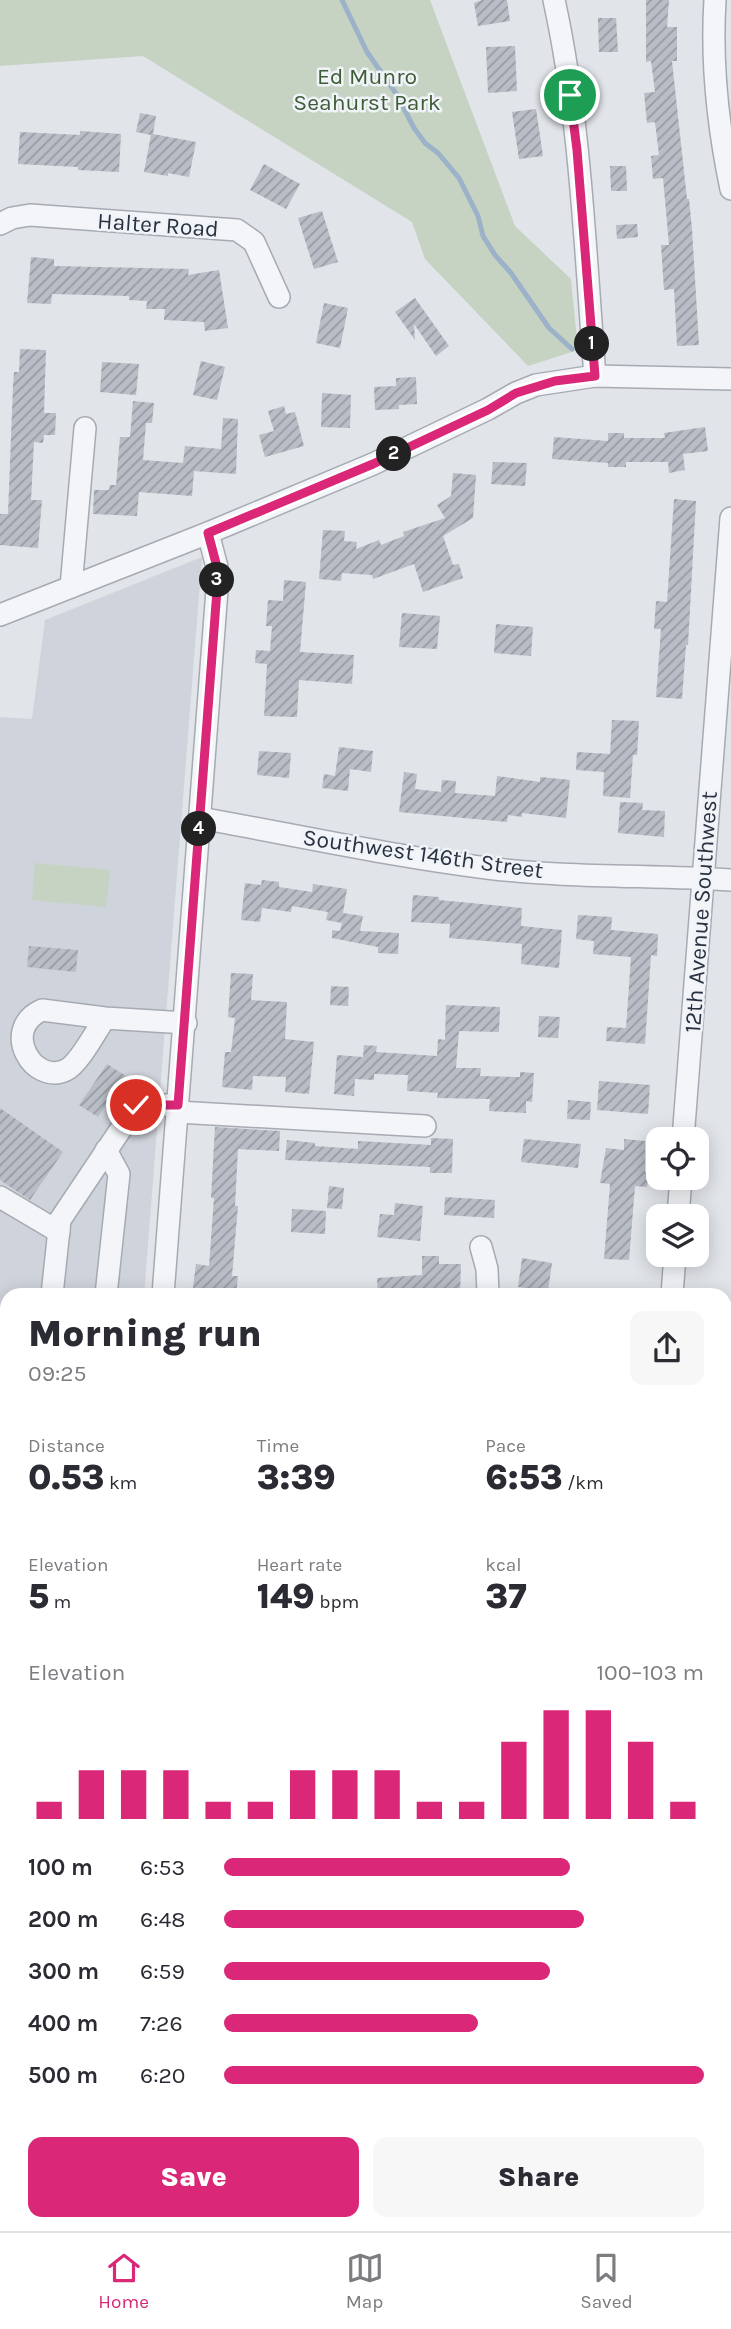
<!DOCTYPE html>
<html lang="en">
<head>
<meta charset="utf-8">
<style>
  body { margin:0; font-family:Karla,sans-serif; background:#f7f7f7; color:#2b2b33; height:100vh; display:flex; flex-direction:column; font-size:26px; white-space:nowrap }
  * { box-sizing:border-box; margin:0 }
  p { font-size:23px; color:#7c7c81 }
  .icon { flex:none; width:38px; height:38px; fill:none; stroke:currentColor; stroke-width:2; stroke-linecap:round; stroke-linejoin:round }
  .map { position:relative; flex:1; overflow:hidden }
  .drawer { position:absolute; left:0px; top:1288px; width:732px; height:943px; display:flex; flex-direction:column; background:#fff; border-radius:21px 21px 0 0; box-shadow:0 4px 18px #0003 }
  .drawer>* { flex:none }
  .tools { position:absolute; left:646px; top:1127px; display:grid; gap:14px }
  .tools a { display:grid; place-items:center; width:63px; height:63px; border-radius:14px; background:#fff; box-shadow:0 4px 18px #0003; font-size:35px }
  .pin { position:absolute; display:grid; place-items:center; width:60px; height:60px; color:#fff; margin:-30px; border:4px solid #fff; border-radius:50%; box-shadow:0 2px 7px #0007 }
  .km { position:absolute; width:35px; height:35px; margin:-18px; border-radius:50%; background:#222; color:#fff; font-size:19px; line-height:35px; text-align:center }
  .round { display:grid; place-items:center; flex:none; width:74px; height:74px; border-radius:14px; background:#f7f7f7 }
  .headline { display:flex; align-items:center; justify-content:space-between; height:119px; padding:0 28px }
  h1 { font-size:38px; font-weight:800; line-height:52px }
  .metrics { display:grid; grid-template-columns:repeat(3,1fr); gap:10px; height:119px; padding:7px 28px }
  .metrics div { display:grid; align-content:center }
  .metrics b { font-size:35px; font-weight:800 }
  .metrics small { font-size:19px; font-weight:400 }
  .metrics p { font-size:19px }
  .chart { height:196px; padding:14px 28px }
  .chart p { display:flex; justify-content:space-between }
  .chart svg { width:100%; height:126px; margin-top:7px; stroke:#db2777; stroke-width:6 }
  .button { display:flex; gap:14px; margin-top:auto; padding:14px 28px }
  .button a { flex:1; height:80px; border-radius:14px; background:#db2777; color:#fff; font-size:28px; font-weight:800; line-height:80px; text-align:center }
  .button a+a { background:#f7f7f7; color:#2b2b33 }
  ul { padding:0 28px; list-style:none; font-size:23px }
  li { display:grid; grid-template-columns:112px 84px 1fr; align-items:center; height:52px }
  li i { height:18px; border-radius:9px; background:#db2777 }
  .menu { display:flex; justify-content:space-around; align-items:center; height:98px; border-top:2px solid #e1e1e2; background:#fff; font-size:19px; color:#7c7c81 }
  .menu a { display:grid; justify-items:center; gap:4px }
  .menu .selected { color:#db2777 }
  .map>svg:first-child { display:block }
  .built { fill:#cfd3db }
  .park { fill:#c6d3c2 }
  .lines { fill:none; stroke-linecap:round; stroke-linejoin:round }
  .stream { stroke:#9cb2c9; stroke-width:5 }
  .building { fill:url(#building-hatch) }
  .minor-casing { stroke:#a6abb3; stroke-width:24 }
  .minor { stroke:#f3f5f8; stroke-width:21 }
  .route-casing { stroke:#fff; stroke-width:14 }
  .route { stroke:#db2777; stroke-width:9 }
  .labels { text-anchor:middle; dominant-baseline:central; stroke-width:5; stroke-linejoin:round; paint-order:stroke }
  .park-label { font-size:23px; fill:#3e5c36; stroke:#f0f3f7 }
  .street-label { font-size:23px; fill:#293241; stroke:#f0f3f7 }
</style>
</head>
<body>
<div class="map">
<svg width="731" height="2231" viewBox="0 0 731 2231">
  <defs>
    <pattern id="building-hatch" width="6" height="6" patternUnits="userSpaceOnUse" patternTransform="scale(1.75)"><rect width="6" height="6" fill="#b8bdc6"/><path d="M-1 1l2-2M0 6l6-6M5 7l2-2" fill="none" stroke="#969aa2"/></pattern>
  </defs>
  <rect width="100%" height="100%" fill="#e1e4e9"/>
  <path class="built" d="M 202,557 L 144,1295 L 7,1295 L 7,1325 L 0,1325 L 0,717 L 32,719 L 45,620 Z"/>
  <g class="park">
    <path d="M 0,0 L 430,0 L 515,226 L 571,279 L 578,350 L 528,366 L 425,259 L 412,222 L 143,56 L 0,66 Z"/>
    <path d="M 35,863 L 110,870 L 106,907 L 32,900 Z"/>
  </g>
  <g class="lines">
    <path class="stream" d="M 342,0 L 367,52 L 397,95 L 414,128 L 425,143 L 438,153 L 459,178 L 478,216 L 483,236 L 495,255 L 511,273 L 549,328 L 572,349"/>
  </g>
  <g class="building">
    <path d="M 482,0 L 507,0 L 510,21 L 478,26 L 474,3 Z"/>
    <path d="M 646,0 L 669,0 L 667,27 L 677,27 L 677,61 L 672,61 L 687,199 L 689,199 L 692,229 L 699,345 L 677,346 L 674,289 L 664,290 L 661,245 L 669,245 L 663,178 L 653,179 L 651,156 L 659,155 L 655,122 L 647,123 L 644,93 L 655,92 L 651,61 L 646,62 Z"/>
    <path d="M 598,18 L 616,18 L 618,52 L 599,52 Z"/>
    <path d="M 515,46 L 517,91 L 488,93 L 486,47 Z"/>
    <path d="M 536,109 L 543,156 L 519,159 L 512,112 Z"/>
    <path d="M 140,113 L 156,116 L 153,134 L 196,142 L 189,177 L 168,173 L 168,176 L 144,172 L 151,135 L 136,132 Z"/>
    <path d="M 80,131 L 121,134 L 119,172 L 78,170 L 78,167 L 18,164 L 20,132 L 80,135 Z"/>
    <path d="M 264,164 L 300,184 L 286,209 L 250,190 Z"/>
    <path d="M 610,166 L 626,166 L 627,191 L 611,191 Z"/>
    <path d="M 322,211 L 338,262 L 314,269 L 298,218 Z"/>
    <path d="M 637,224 L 638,237 L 617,239 L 616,225 Z"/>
    <path d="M 31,257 L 54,259 L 54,266 L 189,269 L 188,275 L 219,270 L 228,328 L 205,331 L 204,322 L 164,320 L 165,309 L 146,309 L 147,301 L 129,300 L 129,296 L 52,294 L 51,304 L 27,303 Z"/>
    <path d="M 415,298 L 449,346 L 436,356 L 414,324 L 415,340 L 395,312 Z"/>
    <path d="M 324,303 L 348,308 L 340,348 L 316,343 Z"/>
    <path d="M 20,349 L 46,350 L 44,413 L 56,413 L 55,435 L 44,435 L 43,443 L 34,442 L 31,500 L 42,500 L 38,548 L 0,545 L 0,514 L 8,514 L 13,386 L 14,372 L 19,372 Z"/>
    <path d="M 201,361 L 225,367 L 217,400 L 193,395 Z"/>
    <path d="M 102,362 L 139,364 L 136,395 L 100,392 Z"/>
    <path d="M 416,377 L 417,404 L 399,405 L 399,409 L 375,410 L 374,387 L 396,386 L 396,378 Z"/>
    <path d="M 322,393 L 351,395 L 350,428 L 321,427 Z"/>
    <path d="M 133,401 L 154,403 L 152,423 L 146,423 L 143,460 L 183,463 L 185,446 L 221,449 L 223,418 L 238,419 L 236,474 L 194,471 L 192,496 L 139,492 L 137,516 L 93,514 L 94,490 L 109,490 L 110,485 L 116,485 L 120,437 L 130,437 Z"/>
    <path d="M 284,406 L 286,414 L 295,412 L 304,446 L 265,457 L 259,435 L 274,431 L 268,411 Z"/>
    <path d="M 705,427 L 708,451 L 683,454 L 685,470 L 669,473 L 668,462 L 626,462 L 626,467 L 608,467 L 608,463 L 552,459 L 554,437 L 608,441 L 608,433 L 624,433 L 624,438 L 665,438 L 664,433 Z"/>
    <path d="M 493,462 L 527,463 L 525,486 L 491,484 Z"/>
    <path d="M 453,473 L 476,475 L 473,518 L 443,536 L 453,565 L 459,564 L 463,578 L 423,592 L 414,564 L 373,579 L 372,575 L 342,573 L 341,581 L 319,579 L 323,530 L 345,531 L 344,541 L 357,542 L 356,549 L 379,540 L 381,545 L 404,536 L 403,532 L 445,518 L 437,505 L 451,496 Z"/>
    <path d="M 674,499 L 696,501 L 688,645 L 686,645 L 682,699 L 656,697 L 661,629 L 654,629 L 656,601 L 667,602 Z"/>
    <path d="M 284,580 L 306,582 L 300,652 L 354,655 L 352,684 L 299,680 L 297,717 L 264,716 L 267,664 L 255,663 L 256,650 L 270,651 L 272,626 L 266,626 L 268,600 L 283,601 Z"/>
    <path d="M 402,613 L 440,616 L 437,649 L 399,647 Z"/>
    <path d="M 496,624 L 533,627 L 531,656 L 494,653 Z"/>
    <path d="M 612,720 L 639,721 L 637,755 L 633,755 L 630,798 L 603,796 L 604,772 L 576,770 L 577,752 L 610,754 Z"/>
    <path d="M 339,747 L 373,751 L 371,772 L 350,769 L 348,791 L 322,788 L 324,774 L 335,776 Z"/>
    <path d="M 259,751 L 291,753 L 289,778 L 257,775 Z"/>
    <path d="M 404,772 L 417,774 L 415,789 L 441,792 L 442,780 L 456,781 L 455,793 L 495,796 L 497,776 L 540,782 L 540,777 L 570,780 L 566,818 L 522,813 L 522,817 L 508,815 L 507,822 L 399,812 Z"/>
    <path d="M 620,802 L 643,803 L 642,810 L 665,811 L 664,837 L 618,833 Z"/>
    <path d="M 262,880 L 279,882 L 279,887 L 312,892 L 313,884 L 347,889 L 343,913 L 363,916 L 360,931 L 399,933 L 398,954 L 378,953 L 378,947 L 332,938 L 332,930 L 340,931 L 342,923 L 326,920 L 328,912 L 292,906 L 291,912 L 262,908 L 260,922 L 241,920 L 245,883 L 261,885 Z"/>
    <path d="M 413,895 L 439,897 L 439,900 L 522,908 L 521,926 L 562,930 L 559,968 L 521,964 L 522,944 L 449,938 L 450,924 L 411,922 Z"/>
    <path d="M 578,915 L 612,917 L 611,930 L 658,934 L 657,956 L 651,955 L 645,1044 L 606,1041 L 607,1027 L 626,1028 L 631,957 L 593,954 L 594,941 L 576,939 Z"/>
    <path d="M 29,946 L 78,950 L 76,972 L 27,967 Z"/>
    <path d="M 231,973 L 253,974 L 251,1000 L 287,1002 L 285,1039 L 314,1042 L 309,1094 L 285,1092 L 286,1077 L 253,1076 L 252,1090 L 222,1087 L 225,1052 L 231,1052 L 235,1018 L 228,1017 Z"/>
    <path d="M 331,986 L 349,987 L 348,1006 L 330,1005 Z"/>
    <path d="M 446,1005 L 500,1007 L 499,1032 L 459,1031 L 456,1068 L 481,1068 L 480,1076 L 520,1077 L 520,1072 L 534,1073 L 532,1102 L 526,1101 L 526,1113 L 489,1111 L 490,1099 L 437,1098 L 438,1093 L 407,1091 L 408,1075 L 374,1074 L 374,1080 L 355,1079 L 354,1096 L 334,1094 L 337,1055 L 363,1057 L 364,1045 L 377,1046 L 376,1052 L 437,1056 L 438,1039 L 445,1040 Z"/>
    <path d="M 539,1016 L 560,1017 L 558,1038 L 538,1037 Z"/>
    <path d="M 107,1064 L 126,1076 L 98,1117 L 79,1105 Z"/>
    <path d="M 599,1081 L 650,1085 L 648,1114 L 597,1110 Z"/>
    <path d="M 568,1100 L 591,1102 L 590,1120 L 567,1119 Z"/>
    <path d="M 0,1108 L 63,1152 L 30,1200 L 0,1180 Z"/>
    <path d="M 215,1127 L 280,1131 L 279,1151 L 238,1149 L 235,1206 L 238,1206 L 232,1276 L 238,1276 L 236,1295 L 192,1295 L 196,1264 L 209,1266 L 214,1198 L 211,1198 Z"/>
    <path d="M 431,1138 L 453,1139 L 452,1173 L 430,1173 L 430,1167 L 285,1160 L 287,1140 L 315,1143 L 315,1146 L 358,1149 L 358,1141 L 431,1145 Z"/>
    <path d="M 524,1139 L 581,1144 L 578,1168 L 521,1162 Z"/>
    <path d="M 624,1139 L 645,1141 L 645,1172 L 649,1172 L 647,1187 L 635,1186 L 629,1260 L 604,1259 L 610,1184 L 600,1183 L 606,1148 L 624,1150 Z"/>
    <path d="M 329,1186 L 344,1188 L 342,1209 L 327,1208 Z"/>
    <path d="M 445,1197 L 495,1200 L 494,1218 L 444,1215 Z"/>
    <path d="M 395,1203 L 423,1206 L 420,1241 L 377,1237 L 380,1214 L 394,1215 Z"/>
    <path d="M 292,1209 L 326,1211 L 325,1234 L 291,1232 Z"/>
    <path d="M 422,1256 L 439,1256 L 439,1264 L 461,1264 L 460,1295 L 378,1295 L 377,1278 L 422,1275 Z"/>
    <path d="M 522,1258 L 552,1263 L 548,1291 L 518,1287 Z"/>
  </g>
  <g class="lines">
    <g class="minor-casing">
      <g id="minor">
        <path d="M 554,0 C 581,123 585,251 595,376"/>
        <path d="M 715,0 C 711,63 718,127 731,189"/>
        <path d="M 0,224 L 12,218 L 30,215 L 237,230 L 254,242 L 279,297"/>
        <path d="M 71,587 L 85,428"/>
        <path d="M 0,615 L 208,533 L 373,464 L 488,409 L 516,393 L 536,385 L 595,376 L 731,379"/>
        <path d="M 200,818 C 295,835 391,856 487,868 C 568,878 650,875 731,880"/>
        <path d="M 105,1018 C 96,1031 79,1064 66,1070 C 33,1086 0,1029 42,1010 L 105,1018 L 186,1023"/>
        <path d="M 177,1112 L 425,1126"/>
        <path d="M 683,1139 L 731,518"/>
        <path d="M 0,1197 L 59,1232"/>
        <path d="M 678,1216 L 681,1178"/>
        <path d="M 481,1247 L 487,1269 L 488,1295"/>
        <path d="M 52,1295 L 60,1220 L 137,1105 L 178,1105"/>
        <path d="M 106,1295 L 119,1174 L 106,1150"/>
        <path d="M 163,1295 L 217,590 L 217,567 L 208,533"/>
        <path d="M 672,1295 L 675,1255"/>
        <path d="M 0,1345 L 7,1345"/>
        <path d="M 724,1388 L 731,1389"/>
        <path d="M 0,1600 L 7,1600"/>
        <path d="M 724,1637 L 731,1638"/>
        <path d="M 0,1850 L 7,1850"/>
        <path d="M 724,1889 L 731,1890"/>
        <path d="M 724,2011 L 731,2012"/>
        <path d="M 0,2101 L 7,2102"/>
        <path d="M 724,2141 L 731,2141"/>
        <path d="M 0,2222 L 7,2223"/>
        <path d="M 39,2224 L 176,2231"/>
        <path d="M 608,2231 L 608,2224"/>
      </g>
    </g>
    <use href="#minor" class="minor"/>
  </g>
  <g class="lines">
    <g class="route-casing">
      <path id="route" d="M 136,1105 L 178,1105 L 217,590 L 217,567 L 208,533 L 373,464 L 488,410 L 516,393 L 555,381 L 595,376 L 577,150 L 570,95"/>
    </g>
    <use href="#route" class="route"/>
  </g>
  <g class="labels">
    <g class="park-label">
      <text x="367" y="76">Ed Munro<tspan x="367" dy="26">Seahurst Park</tspan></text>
    </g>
    <g class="street-label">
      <text transform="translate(158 225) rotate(4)">Halter Road</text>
      <text transform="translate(423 854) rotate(8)">Southwest 146th Street</text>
      <text transform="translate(701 912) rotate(-86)">12th Avenue Southwest</text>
    </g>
  </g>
</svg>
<div class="tools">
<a><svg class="icon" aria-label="locate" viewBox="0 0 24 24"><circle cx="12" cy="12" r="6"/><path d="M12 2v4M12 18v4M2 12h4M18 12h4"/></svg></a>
<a><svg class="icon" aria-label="layers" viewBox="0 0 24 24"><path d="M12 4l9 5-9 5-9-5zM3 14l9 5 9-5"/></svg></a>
</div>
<div class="pin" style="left:570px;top:95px;background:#1e9e55"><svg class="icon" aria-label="arrive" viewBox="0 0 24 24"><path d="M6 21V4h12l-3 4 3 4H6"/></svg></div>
<div class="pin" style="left:136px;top:1105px;background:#d93025"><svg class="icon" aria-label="check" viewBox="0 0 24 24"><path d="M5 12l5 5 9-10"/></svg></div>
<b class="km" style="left:592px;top:344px">1</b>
<b class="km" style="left:394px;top:454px">2</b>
<b class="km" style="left:217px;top:580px">3</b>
<b class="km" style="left:199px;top:829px">4</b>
<section class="drawer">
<div class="headline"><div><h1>Morning run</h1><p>09:25</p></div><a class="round"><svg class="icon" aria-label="share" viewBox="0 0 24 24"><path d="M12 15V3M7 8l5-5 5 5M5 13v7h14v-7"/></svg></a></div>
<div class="metrics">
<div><p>Distance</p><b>0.53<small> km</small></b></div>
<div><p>Time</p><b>3:39</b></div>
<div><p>Pace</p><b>6:53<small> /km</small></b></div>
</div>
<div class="metrics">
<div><p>Elevation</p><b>5<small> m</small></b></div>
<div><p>Heart rate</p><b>149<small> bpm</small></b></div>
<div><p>kcal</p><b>37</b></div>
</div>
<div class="chart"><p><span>Elevation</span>100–103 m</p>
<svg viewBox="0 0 160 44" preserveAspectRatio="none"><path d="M5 44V38M15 44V27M25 44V27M35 44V27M45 44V38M55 44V38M65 44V27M75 44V27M85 44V27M95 44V38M105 44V38M115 44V17M125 44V6M135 44V6M145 44V17M155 44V38"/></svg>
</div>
<ul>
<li><b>100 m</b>6:53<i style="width:72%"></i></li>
<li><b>200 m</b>6:48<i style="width:75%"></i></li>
<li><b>300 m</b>6:59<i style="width:68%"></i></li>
<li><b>400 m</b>7:26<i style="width:53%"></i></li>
<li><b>500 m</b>6:20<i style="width:100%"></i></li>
</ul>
<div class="button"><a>Save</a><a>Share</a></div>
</section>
</div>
<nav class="menu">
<a class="selected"><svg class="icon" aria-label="home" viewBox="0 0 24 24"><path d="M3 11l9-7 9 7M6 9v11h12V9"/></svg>Home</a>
<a><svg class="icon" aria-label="map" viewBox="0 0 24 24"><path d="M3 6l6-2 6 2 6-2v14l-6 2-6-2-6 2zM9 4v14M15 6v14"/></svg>Map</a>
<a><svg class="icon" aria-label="saved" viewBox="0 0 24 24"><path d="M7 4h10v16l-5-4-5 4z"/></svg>Saved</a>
</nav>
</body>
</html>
